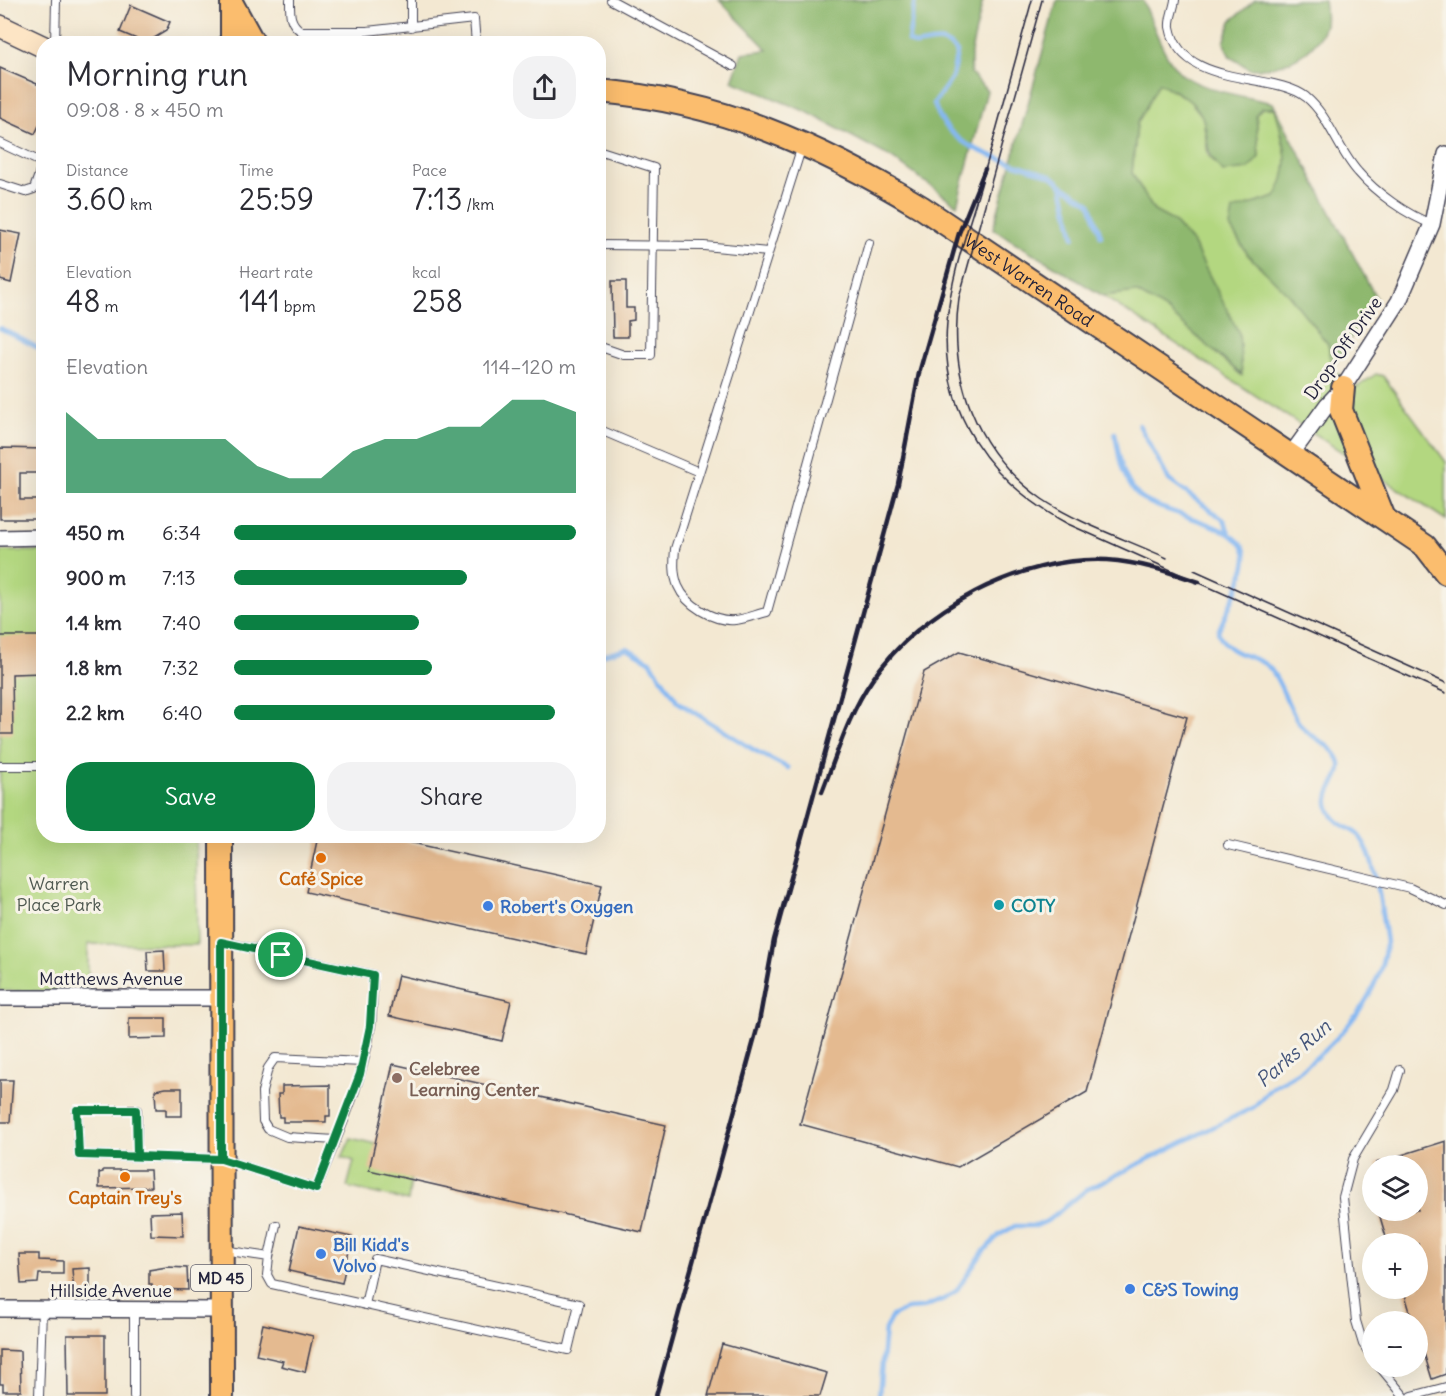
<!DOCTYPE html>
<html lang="en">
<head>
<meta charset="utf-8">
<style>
  body { margin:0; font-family:Delius,sans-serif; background:#f2f2f3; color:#2b2b33; height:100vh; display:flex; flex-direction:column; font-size:22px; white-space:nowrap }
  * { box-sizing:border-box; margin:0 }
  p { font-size:20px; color:#7c7c81 }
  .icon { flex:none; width:33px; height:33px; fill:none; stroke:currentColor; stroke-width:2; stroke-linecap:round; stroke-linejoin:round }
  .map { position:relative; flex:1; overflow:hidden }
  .details { position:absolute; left:36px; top:36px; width:570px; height:807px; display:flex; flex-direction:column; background:#fff; border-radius:24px; box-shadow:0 6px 24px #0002 }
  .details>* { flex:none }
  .tools { position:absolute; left:1362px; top:1155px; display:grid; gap:12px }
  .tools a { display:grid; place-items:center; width:66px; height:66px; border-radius:50%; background:#fff; box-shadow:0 6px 24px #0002; font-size:30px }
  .pin { position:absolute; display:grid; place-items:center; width:51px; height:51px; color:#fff; margin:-26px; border:3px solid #fff; border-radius:50%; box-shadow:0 2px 6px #0007 }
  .round { display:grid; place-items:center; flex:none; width:63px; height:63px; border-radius:24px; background:#f2f2f3 }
  .headline { display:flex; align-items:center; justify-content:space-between; height:102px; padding:0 30px }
  h1 { font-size:33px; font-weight:600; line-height:45px }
  .figures { display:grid; grid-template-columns:repeat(3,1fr); gap:9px; height:102px; padding:6px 30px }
  .figures div { display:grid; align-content:center }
  .figures b { font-size:30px; font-weight:600 }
  .figures small { font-size:16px; font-weight:400 }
  .figures p { font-size:16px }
  .chart { height:168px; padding:12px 30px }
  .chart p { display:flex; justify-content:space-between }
  .chart svg { width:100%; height:108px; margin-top:6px; fill:#0b8043; opacity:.7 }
  .primary-button { display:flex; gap:12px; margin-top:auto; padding:12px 30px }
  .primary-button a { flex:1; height:69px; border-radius:24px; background:#0b8043; color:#fff; font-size:24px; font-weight:600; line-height:69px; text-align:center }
  .primary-button a+a { background:#f2f2f3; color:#2b2b33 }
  ul { padding:0 30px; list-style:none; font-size:20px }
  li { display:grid; grid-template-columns:96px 72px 1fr; align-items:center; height:45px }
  li i { height:15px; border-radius:8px; background:#0b8043 }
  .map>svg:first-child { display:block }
  .green { fill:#b3d780; stroke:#6a7c5e; stroke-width:1.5 }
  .forest { fill:#8eb86e; stroke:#586d54; stroke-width:1.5 }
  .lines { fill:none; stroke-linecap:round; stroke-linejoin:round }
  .stream { stroke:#85b8f2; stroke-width:4.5 }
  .building { fill:#e4ba90 }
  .lane-casing { stroke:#414052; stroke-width:10 }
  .street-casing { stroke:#414052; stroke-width:18 }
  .secondary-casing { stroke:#414052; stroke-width:24 }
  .primary-casing { stroke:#414052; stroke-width:26 }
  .lane { stroke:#fff; stroke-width:8 }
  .street { stroke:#fff; stroke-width:15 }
  .secondary { stroke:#fde5c5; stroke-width:21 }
  .primary { stroke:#fbbd6e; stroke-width:22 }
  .tram { stroke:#22223b; stroke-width:1.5 }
  .rail { stroke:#22223b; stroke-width:4.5 }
  .route-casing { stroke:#fff; stroke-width:12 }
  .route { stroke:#0b8043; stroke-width:8 }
  .food-dot { fill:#e8710a; stroke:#f7f3e8; stroke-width:2 }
  .culture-dot { fill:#0f9aa8; stroke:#f7f3e8; stroke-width:2 }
  .shop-dot { fill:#3f7fe0; stroke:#f7f3e8; stroke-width:2 }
  .education-dot { fill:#8d6e63; stroke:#f7f3e8; stroke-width:2 }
  .labels { text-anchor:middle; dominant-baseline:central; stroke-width:6; stroke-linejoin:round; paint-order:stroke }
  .shield { fill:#f7f3e8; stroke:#62616f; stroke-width:1.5 }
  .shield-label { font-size:16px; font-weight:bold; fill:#22223b }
  .street-label { font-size:18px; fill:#22223b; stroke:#f7f3e8 }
  .food-label { font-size:18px; font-weight:bold; fill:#c56008; stroke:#f7f3e8 }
  .park-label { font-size:18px; fill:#4e5850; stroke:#f7f3e8 }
  .culture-label { font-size:18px; font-weight:bold; fill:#0d838f; stroke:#f7f3e8; text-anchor:start }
  .shop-label { font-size:18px; font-weight:bold; fill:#366cbe; stroke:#f7f3e8; text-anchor:start }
  .education-label { font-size:18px; font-weight:bold; fill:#785e54; stroke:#f7f3e8; text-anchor:start }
  .water-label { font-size:20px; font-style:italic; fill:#45567b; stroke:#f7f3e8 }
</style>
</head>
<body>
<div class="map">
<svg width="1446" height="1396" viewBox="0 0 1446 1396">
  <rect width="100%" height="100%" fill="#f7f3e8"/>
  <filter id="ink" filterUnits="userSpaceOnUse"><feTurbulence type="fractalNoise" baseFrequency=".0167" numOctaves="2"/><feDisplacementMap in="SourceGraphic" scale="12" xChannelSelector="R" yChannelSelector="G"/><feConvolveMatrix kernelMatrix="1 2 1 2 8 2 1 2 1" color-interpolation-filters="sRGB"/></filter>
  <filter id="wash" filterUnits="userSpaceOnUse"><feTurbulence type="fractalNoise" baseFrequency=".008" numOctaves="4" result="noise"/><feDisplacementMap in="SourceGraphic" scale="24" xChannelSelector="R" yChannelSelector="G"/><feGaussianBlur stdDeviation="1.35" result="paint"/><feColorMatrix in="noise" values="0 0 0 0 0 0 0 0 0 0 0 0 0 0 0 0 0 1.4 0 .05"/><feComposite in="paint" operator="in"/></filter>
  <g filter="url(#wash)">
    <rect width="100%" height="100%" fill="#f3e8d2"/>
    <g class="green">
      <path d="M 1159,82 L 1189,100 L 1203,117 L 1208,155 L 1223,171 L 1248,169 L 1259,157 L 1256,114 L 1262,108 L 1276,108 L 1286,156 L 1286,179 L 1248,255 L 1289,294 L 1328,344 L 1332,368 L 1357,387 L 1376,374 L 1383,376 L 1446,462 L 1446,520 L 1103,296 L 1136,292 L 1165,309 L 1241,375 L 1215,287 L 1192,242 L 1173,221 L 1154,211 L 1132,173 L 1137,124 Z"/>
      <path d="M 0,551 L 43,551 L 44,836 L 196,836 L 197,945 L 88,944 L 88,992 L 0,991 Z"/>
      <path d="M 351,1138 L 375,1144 L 411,1180 L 408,1201 L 347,1187 L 354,1161 L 342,1157 Z"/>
    </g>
    <g class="forest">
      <path d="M 719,0 L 983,0 L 971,52 L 971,73 L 987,91 L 957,205 L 892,158 L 807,112 L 732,81 L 742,53 L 768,50 Z"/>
      <path d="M 1057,0 L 1143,0 C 1152,21 1164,61 1183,75 C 1207,92 1245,96 1273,103 L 1376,298 L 1332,368 L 1328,344 L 1289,295 L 1248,255 L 1230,227 L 1233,210 L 1275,197 C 1294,166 1284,142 1275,108 L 1262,108 L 1256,114 L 1259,157 L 1248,169 L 1223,172 C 1200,146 1212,146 1203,119 C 1197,101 1175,91 1159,83 L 1137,124 L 1132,173 L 1154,211 L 1173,221 L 1192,242 L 1239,333 L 1242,375 L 1165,309 L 1136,292 L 1103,296 L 993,229 Z"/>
      <path d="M 1255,0 L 1324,0 C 1325,8 1327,21 1324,28 C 1312,57 1280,69 1250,69 L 1230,57 L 1224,43 L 1231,21 Z"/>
    </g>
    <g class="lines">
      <g class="stream">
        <path d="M 915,0 L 908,41 L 916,45 C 935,42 942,36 957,52 L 952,78 L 934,103 C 948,154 1011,159 1053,177 L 1062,185 L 1074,237"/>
        <path d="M 1062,185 L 1090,203 L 1101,236"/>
        <path d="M 0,328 L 44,351"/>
        <path d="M 1139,425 L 1169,480 L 1224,520 L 1230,535"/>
        <path d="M 598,656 L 627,648 L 650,661 L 678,702 L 754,750 L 788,768"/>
        <path d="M 879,1396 L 885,1329 L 892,1316 L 907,1309 L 922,1308 L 944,1299 L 956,1291 L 983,1252 L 999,1235 L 1015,1226 L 1036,1226 L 1047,1221 L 1086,1190 L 1254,1107 C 1260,1101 1266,1092 1273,1087 C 1282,1081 1293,1077 1301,1070 C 1341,1039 1381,995 1386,942 C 1381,912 1378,861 1360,837 C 1353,827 1338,828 1330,811 C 1320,791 1346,778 1339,760 C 1333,746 1316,740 1305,730 C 1291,717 1284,688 1272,671 C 1260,653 1229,660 1218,632 C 1227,609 1243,583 1246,559 C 1249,523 1158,515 1139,496 C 1121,478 1119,457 1115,433"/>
      </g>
    </g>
    <g id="blocks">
      <g class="building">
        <path d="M 131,5 L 170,22 L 166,31 L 146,43 L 120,32 Z"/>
        <path d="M 0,68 L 44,87 L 44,115 L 35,134 L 0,118 Z"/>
        <path d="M 0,230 L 21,234 L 11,283 L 0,280 Z"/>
        <path d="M 612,281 L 626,281 L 626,308 L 634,308 L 634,320 L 628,321 L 628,337 L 613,337 Z"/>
        <path d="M 0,448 L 44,449 L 44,473 L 20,473 L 20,500 L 44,500 L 44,519 L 0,519 Z"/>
        <path d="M 0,636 L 44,636 L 44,673 L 12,674 L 13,734 L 0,734 Z"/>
        <path d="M 959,652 L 1187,717 L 1087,1092 L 958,1167 L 800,1124 L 924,672 Z"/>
        <path d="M 318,836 L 381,836 L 602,885 L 586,954 L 306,892 Z"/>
        <path d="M 164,950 L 165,971 L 148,971 L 147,951 Z"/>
        <path d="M 398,975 L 511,1001 L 502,1041 L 389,1016 Z"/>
        <path d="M 129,1018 L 166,1018 L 166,1038 L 129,1039 Z"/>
        <path d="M 393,1064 L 666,1125 L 642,1232 L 369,1170 Z"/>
        <path d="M 0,1080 L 13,1080 L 10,1122 L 0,1122 Z"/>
        <path d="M 330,1085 L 330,1116 L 326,1116 L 326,1122 L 283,1122 L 283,1117 L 279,1117 L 278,1094 L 282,1094 L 282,1086 Z"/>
        <path d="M 166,1088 L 182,1088 L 182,1116 L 166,1116 L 166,1109 L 156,1109 L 155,1090 Z"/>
        <path d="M 1446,1141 L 1446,1374 L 1432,1379 L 1418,1334 L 1418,1322 L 1413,1322 L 1403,1288 L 1418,1288 L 1418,1244 L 1388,1244 L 1378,1210 L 1418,1210 L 1418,1166 L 1377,1166 L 1376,1163 Z"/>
        <path d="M 103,1170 L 150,1170 L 151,1187 L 99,1188 L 99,1173 L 103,1172 Z"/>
        <path d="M 182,1212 L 183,1236 L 151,1235 L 150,1213 Z"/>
        <path d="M 299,1226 L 352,1237 L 342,1283 L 289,1271 Z"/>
        <path d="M 19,1254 L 39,1254 L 39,1260 L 63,1261 L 63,1274 L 39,1274 L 38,1283 L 21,1284 Z"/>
        <path d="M 167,1267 L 187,1268 L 188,1290 L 152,1289 L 152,1284 L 149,1284 L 149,1270 Z"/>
        <path d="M 90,1268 L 90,1292 L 74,1293 L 72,1269 Z"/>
        <path d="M 263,1324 L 313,1336 L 305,1372 L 281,1366 L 283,1361 L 256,1355 Z"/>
        <path d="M 67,1335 L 105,1335 L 105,1396 L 68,1396 Z"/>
        <path d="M 722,1344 L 827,1373 L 820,1396 L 708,1396 Z"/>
        <path d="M 0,1350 L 20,1351 L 21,1391 L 3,1391 L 3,1384 L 0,1384 Z"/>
      </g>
    </g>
  </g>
  <g filter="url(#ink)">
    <use href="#blocks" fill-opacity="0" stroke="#414052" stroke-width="1.5"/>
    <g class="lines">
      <g class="lane-casing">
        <g id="lane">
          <path d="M 290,0 C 290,13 289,23 301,31 L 367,31 L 474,19 L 476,44"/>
          <path d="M 411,0 L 411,27"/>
          <path d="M 611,0 L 733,66"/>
          <path d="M 1175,0 C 1174,8 1169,19 1170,27 C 1181,89 1273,71 1306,97 C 1329,116 1338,150 1358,172 C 1376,193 1407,215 1432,224"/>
          <path d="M 55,44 L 56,0"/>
          <path d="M 0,143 L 43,163 L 34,189 L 25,192 L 0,184"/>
          <path d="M 802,146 L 675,549 C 674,561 673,574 678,586 C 686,605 714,622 735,620 C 746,619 757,614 767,612 L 869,243"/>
          <path d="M 598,150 L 654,168 L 651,355 L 624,355 L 598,346"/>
          <path d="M 598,245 L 704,246 L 768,252"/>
          <path d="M 598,429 L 699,472"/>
          <path d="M 0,766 L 44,766"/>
          <path d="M 1228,845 L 1410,888 L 1446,905"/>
          <path d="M 335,1140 L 287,1137 L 268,1129 L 263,1121 L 262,1092 L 268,1068 L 275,1058 L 363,1062"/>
          <path d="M 137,1156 L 137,1110 L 77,1110 L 79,1155 L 221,1159 L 316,1189 C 337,1136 363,1083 371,1026 C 373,1010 372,992 373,975 L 223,942"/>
          <path d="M 223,1250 L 269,1257 L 267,1275 L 272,1284 L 568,1350 L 579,1304 L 375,1259 L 365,1305"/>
          <path d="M 269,1257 L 276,1225"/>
          <path d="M 134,1310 L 134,1396"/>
          <path d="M 1372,1357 L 1363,1344 L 1356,1321 L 1343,1197 L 1353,1159 L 1394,1090 L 1400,1070"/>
          <path d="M 1379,1366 L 1404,1396"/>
          <path d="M 39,1396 L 42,1310"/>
          <path d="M 1412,1396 L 1446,1387"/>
        </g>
      </g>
      <g class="street-casing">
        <g id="street">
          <path d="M 1290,456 L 1327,405 L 1343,388 L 1399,301 L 1432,224 L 1446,154"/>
          <path d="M 0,538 L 44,537"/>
          <path d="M 0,998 L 222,998"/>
          <path d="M 0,1309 L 221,1310"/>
        </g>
      </g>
      <g class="secondary-casing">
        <path id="secondary" d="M 0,26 L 44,47"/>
      </g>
      <g class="primary-casing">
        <g id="primary">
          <path d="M 232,4 L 254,44"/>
          <path d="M 232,7 L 232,44"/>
          <path id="s1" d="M 598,91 C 719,101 819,145 921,207 L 1425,546 L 1446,573"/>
          <path d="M 1343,388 L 1341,410 L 1384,518"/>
          <path d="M 221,836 L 222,1396"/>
        </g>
      </g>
      <use href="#lane" class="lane"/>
      <use href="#street" class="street"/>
      <use href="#secondary" class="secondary"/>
      <use href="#primary" class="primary"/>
      <g class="tram">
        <path d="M 1032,0 C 1015,62 998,123 981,185 C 968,229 951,275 947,322 C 939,413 990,482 1068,524 L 1446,693"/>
        <path d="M 1042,0 L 959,298 C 948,377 975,452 1042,499 C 1079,524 1126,539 1167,558"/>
        <path d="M 1194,570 L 1446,683"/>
      </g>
      <g class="rail">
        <path d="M 822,792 C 837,754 849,713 872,680 C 920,609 1020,556 1107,560 C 1139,562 1169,572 1199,582"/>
        <path d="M 656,1396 L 759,1022 L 774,940 L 898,484 L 919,373 L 959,233 L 985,169"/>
      </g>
    </g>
  </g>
  <g class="lines" filter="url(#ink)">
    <g class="route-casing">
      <path id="route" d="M 281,955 L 221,942 L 221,1159 L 79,1155 L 77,1110 L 136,1110 L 137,1156 L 221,1159 L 316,1189 L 360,1074 L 370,1026 L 373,975 L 281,955"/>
    </g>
    <use href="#route" class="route"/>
  </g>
  <g class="food-dot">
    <circle cx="321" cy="858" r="6"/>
    <circle cx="125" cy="1177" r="6"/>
  </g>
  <circle class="culture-dot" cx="999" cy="905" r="6"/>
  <g class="shop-dot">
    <circle cx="488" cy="906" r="6"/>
    <circle cx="321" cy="1254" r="6"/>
    <circle cx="1130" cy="1289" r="6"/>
  </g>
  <circle class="education-dot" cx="397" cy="1078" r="6"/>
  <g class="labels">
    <rect class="shield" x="191" y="1265" width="60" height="26" rx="4.5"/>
    <g class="shield-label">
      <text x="221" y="1278">MD 45</text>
    </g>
    <g class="street-label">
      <text stroke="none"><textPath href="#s1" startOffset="477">West Warren Road</textPath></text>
      <text transform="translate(1343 348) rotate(-55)">Drop-Off Drive</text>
      <text x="111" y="978">Matthews Avenue</text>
      <text x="111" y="1290">Hillside Avenue</text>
    </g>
    <g class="food-label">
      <text x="321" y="878">Café Spice</text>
      <text x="125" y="1197">Captain Trey's</text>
    </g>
    <g class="park-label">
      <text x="59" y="883">Warren<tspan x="59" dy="21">Place Park</tspan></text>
    </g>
    <g class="culture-label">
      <text x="1011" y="905">COTY</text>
    </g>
    <g class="shop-label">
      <text x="500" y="906">Robert's Oxygen</text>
      <text x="333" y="1244">Bill Kidd's<tspan x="333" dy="21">Volvo</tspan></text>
      <text x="1142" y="1289">C&amp;S Towing</text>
    </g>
    <g class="education-label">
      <text x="409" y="1068">Celebree<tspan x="409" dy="21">Learning Center</tspan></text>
    </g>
    <g class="water-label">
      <text transform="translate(1293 1053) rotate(-41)">Parks Run</text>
    </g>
  </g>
</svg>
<div class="tools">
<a><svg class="icon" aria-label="layers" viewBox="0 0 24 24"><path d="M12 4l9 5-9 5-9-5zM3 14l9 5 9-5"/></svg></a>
<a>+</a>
<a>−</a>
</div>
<div class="pin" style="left:281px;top:955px;background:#1e9e55"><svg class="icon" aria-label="arrive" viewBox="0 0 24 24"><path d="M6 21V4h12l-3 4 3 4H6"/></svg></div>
<section class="details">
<div class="headline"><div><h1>Morning run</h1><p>09:08 · 8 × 450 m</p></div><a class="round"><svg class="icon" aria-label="share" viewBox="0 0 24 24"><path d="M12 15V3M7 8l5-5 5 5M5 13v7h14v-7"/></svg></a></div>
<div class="figures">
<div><p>Distance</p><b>3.60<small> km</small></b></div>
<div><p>Time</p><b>25:59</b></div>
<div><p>Pace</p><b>7:13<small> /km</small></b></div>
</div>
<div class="figures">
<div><p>Elevation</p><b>48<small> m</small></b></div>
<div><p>Heart rate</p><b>141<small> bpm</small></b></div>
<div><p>kcal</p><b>258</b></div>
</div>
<div class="chart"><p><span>Elevation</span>114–120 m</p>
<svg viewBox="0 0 160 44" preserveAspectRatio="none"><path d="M0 44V11L10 22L20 22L30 22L40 22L50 22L60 33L70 38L80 38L90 27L100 22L110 22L120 17L130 17L140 6L150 6L160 11V44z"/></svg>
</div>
<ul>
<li><b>450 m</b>6:34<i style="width:100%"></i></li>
<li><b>900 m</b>7:13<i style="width:68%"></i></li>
<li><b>1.4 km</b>7:40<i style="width:54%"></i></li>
<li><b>1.8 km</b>7:32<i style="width:58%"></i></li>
<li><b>2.2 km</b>6:40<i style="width:94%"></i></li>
</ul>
<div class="primary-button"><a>Save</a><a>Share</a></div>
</section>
</div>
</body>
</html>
